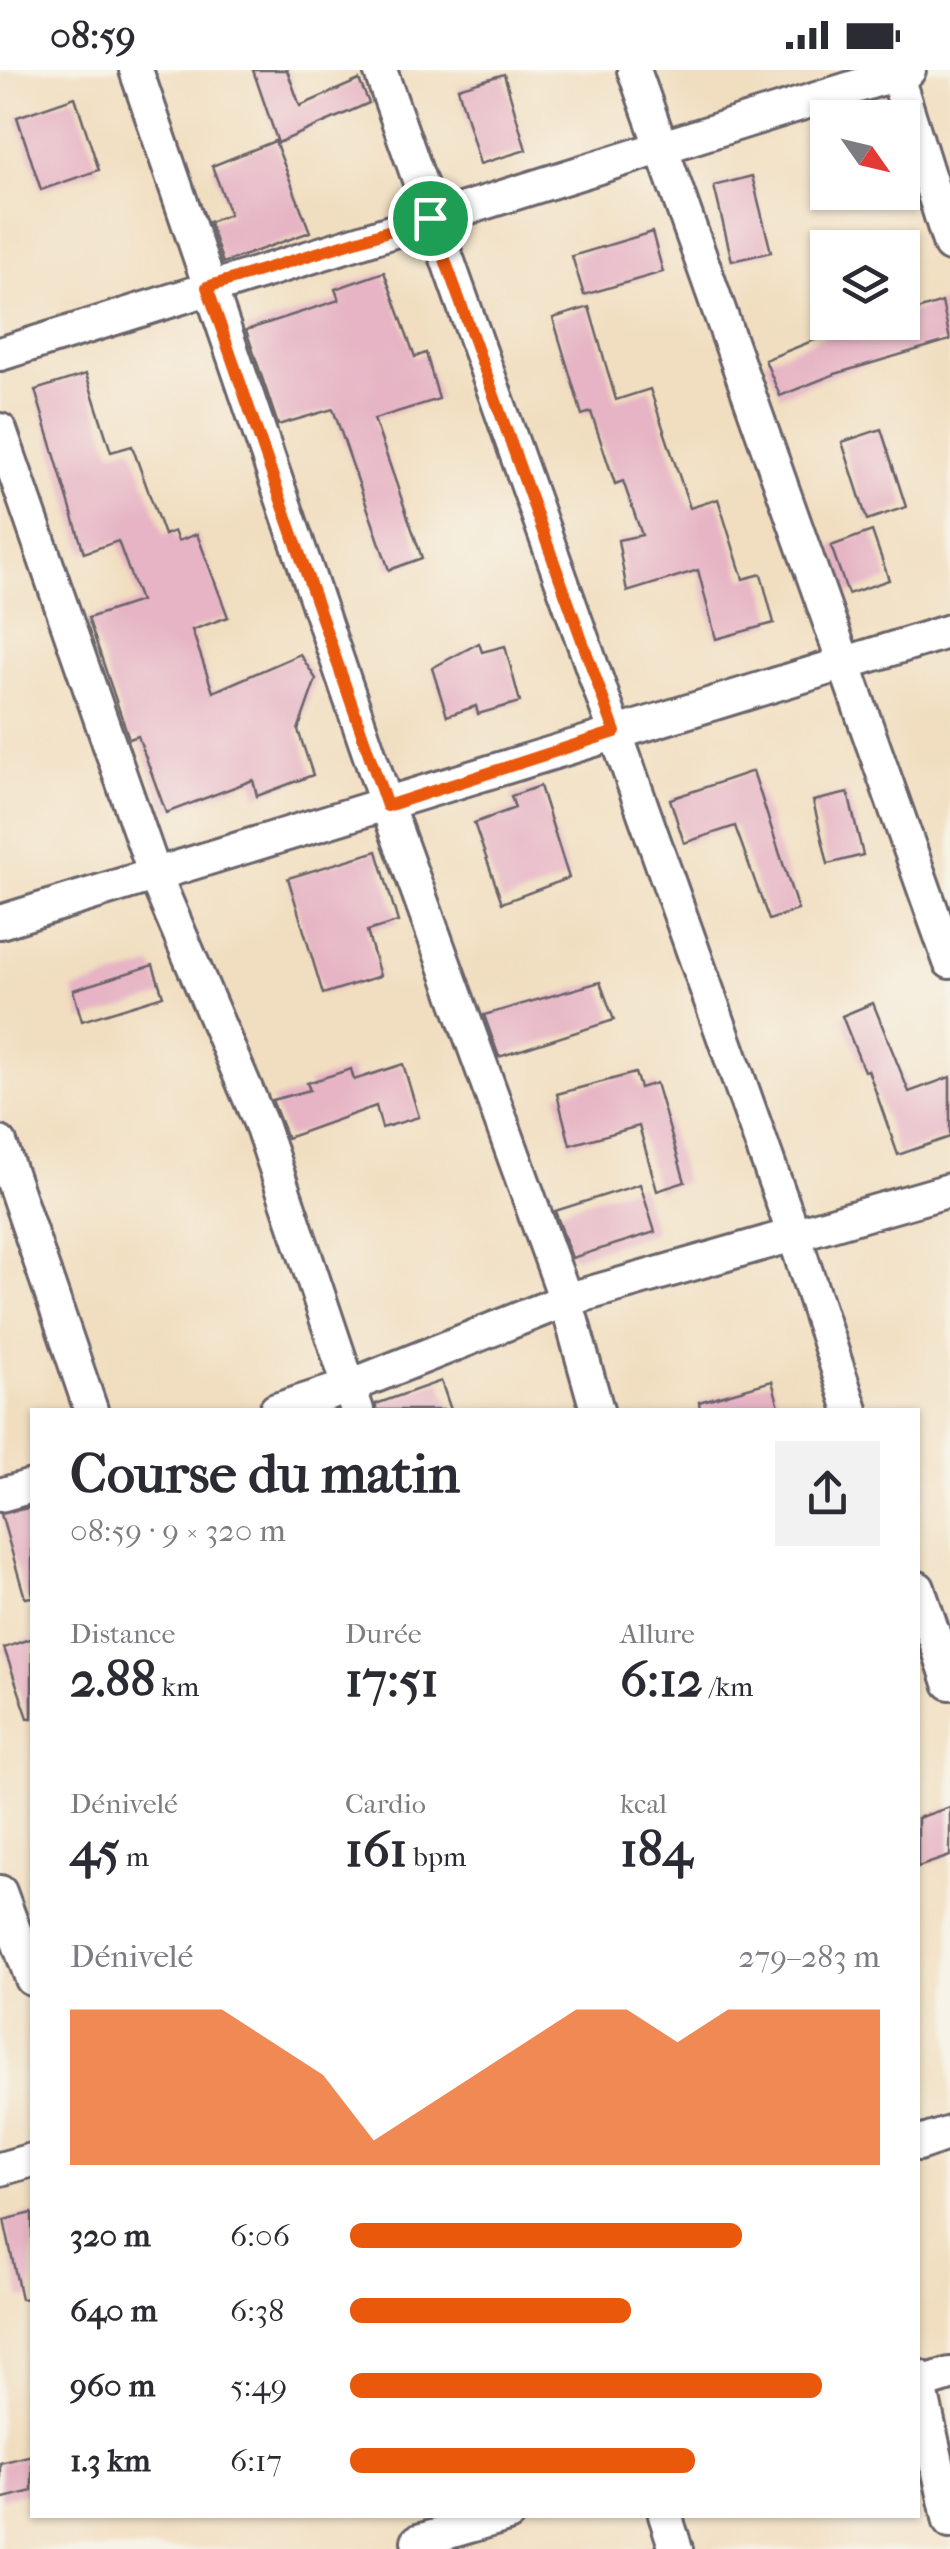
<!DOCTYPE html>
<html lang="fr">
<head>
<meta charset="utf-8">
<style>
  body { margin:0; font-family:"IM FELL French Canon",serif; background:#f2f2f3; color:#2b2b33; height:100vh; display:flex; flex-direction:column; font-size:38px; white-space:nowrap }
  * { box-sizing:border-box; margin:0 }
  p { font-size:32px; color:#7c7c81 }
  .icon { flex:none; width:55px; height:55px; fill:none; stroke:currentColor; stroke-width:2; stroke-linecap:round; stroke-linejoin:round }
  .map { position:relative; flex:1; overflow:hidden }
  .details { position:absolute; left:30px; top:1338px; width:890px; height:1110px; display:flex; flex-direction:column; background:#fff; border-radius:0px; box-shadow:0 2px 8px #0004 }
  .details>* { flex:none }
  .needle { width:65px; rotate:124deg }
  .tools { position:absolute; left:810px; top:30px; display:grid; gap:20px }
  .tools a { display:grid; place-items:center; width:110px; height:110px; border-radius:0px; background:#fff; box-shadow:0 2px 8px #0004; font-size:50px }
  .pin { position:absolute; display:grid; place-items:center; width:85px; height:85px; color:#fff; margin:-42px; border:5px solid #fff; border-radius:50%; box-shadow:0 2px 10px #0007 }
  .round { display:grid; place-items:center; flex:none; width:105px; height:105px; border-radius:0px; background:#f2f2f3 }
  .overview { display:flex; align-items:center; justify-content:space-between; height:170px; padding:0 40px }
  h1 { font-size:55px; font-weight:700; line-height:75px }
  .metrics { display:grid; grid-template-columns:repeat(3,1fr); gap:15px; height:170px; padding:10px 40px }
  .metrics div { display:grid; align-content:center }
  .metrics b { font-size:50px; font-weight:700 }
  .metrics small { font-size:28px; font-weight:400 }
  .metrics p { font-size:28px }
  .chart { height:280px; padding:20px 40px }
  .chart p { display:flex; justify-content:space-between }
  .chart svg { width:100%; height:180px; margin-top:10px; fill:#ea580c; opacity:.7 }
  ul { padding:0 40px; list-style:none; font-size:32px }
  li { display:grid; grid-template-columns:160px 120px 1fr; align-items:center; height:75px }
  li i { height:25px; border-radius:12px; background:#ea580c }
  .status { display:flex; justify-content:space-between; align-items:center; height:70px; padding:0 50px; background:#fff; direction:ltr }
  .status svg { height:28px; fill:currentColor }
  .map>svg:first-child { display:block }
  .building { fill:#e6b4c4 }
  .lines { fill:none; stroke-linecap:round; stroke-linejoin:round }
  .minor-casing { stroke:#6a646a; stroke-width:38 }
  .minor { stroke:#fff; stroke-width:32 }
  .route-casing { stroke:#fff; stroke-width:20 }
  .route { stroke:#ea580c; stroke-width:12 }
</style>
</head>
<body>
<div class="status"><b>08:59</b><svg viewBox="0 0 49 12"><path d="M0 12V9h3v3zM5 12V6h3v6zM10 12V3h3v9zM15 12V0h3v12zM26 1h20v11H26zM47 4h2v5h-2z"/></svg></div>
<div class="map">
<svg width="950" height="2479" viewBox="0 0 950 2479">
  <rect width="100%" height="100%" fill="#f7f3e8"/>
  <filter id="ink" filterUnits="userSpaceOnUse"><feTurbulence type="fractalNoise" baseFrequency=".01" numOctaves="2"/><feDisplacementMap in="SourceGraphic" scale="20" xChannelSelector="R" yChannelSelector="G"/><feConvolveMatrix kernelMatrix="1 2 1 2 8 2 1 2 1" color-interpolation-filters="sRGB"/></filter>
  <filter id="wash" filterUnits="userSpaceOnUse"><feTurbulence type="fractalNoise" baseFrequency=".0048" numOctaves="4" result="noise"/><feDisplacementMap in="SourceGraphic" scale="40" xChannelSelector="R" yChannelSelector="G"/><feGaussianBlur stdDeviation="2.25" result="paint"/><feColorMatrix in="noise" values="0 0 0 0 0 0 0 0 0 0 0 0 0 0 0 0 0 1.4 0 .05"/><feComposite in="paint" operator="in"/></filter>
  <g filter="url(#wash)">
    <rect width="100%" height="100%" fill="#f1dec0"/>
    <g id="blocks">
      <g class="building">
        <path d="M 253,0 L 287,0 L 300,36 L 359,10 L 369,33 L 278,73 Z"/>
        <path d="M 504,4 L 526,80 L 480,94 L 458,18 Z"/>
        <path d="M 75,27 L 99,100 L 41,120 L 17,47 Z"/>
        <path d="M 275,71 L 310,162 L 223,193 L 209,152 L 230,144 L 212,96 Z"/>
        <path d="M 752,106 L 771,182 L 732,191 L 714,116 Z"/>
        <path d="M 652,162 L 663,202 L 584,225 L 572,186 Z"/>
        <path d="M 384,202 L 415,287 L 426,283 L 439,329 L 374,349 L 422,488 L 389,500 L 333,339 L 278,355 L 246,260 L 339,230 L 335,219 Z"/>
        <path d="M 942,232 L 950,270 L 835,304 L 780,326 L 765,290 L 859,252 L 902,252 L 902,245 Z"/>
        <path d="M 589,237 L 616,330 L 650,319 L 690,438 L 718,429 L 743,509 L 761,504 L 774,553 L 716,569 L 698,500 L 627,522 L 618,470 L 642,465 L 623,411 L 615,414 L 591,342 L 582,345 L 553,248 Z"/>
        <path d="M 86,304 L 111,382 L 132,376 L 164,465 L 174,461 L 178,471 L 197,464 L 228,547 L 192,560 L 213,622 L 300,584 L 316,609 L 298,660 L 313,705 L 257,726 L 253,710 L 166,743 L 138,666 L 129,669 L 88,548 L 140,531 L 118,471 L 84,483 L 35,320 Z"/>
        <path d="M 881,359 L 906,437 L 867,450 L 842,372 Z"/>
        <path d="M 872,461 L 889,510 L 848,524 L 831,476 Z"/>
        <path d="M 479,573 L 482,582 L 505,576 L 520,632 L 478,644 L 476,636 L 447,646 L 432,598 Z"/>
        <path d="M 753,701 L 798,840 L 769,850 L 735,756 L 684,773 L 670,729 Z"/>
        <path d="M 540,716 L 569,808 L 502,833 L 474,753 L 515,738 L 511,726 Z"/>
        <path d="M 848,723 L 863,785 L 828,794 L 813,731 Z"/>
        <path d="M 377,781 L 398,852 L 367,861 L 380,906 L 323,924 L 288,808 Z"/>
        <path d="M 153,895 L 163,926 L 82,951 L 73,920 Z"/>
        <path d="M 600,912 L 614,950 L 499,987 L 484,945 Z"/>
        <path d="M 873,933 L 909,1022 L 950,1007 L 950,1067 L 898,1085 L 868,1000 L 864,1001 L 842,946 Z"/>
        <path d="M 403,994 L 419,1047 L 382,1058 L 376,1036 L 287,1068 L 272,1030 L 310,1020 L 307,1013 L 351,999 L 354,1010 Z"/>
        <path d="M 635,1003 L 640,1018 L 656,1013 L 685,1112 L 657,1121 L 639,1056 L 570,1075 L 557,1024 Z"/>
        <path d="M 640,1114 L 655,1162 L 572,1188 L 555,1141 Z"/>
        <path d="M 441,1311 L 451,1340 L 376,1340 L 376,1334 Z"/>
        <path d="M 772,1311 L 780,1340 L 700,1340 L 699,1332 Z"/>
        <path d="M 32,1437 L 32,1527 L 25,1528 L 1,1444 Z"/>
        <path d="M 32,1568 L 32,1648 L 28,1648 L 4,1578 Z"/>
        <path d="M 950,1737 L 950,1786 L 918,1797 L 918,1748 Z"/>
        <path d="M 32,2143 L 32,2228 L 21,2229 L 4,2150 Z"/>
        <path d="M 32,2385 L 32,2421 L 0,2429 L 0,2393 Z"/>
      </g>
    </g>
  </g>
  <g filter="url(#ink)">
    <use href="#blocks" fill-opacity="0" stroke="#6a646a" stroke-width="2.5"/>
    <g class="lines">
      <g class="minor-casing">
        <g id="minor">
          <path d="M 136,0 L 387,736 L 566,1230 L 597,1340"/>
          <path d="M 380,0 L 794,1165 L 851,1340"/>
          <path d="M 634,0 L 950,892"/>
          <path d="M 895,0 L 950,175"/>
          <path d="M 0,284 L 909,0"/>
          <path d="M 0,360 L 156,808 L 262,1057 L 357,1340"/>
          <path d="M 0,852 L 950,561"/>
          <path d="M 0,1073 L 91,1340"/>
          <path d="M 276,1340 L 350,1316 L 566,1230 L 950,1120"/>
          <path d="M 0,1425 L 32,1416"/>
          <path d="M 918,1518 L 950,1613"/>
          <path d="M 0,1822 L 32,1909"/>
          <path d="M 918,2074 L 950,2063"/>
          <path d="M 0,2099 L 32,2090"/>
          <path d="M 918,2306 L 950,2452"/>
          <path d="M 918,2314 L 950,2304"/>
          <path d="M 665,2445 L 676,2479"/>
          <path d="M 418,2471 L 508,2445"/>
        </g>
      </g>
      <use href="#minor" class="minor"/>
    </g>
  </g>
  <g class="lines" filter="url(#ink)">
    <g class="route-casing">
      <path id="route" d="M 430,148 L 615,662 L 387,736 L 207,217 Z"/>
    </g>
    <use href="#route" class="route"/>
  </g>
</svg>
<div class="tools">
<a><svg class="needle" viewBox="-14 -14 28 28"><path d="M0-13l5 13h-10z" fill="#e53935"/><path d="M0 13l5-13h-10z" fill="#7c7c81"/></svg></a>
<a><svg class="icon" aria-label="layers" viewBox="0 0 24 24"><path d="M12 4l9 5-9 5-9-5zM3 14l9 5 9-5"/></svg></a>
</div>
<div class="pin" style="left:430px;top:148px;background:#1e9e55"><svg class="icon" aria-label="arrive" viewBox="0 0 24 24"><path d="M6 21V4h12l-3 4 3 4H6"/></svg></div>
<section class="details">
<div class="overview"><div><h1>Course du matin</h1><p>08:59 · 9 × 320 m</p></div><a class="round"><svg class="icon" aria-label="share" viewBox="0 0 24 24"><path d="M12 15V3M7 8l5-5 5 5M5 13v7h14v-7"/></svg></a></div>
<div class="metrics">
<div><p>Distance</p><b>2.88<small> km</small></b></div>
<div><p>Durée</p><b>17:51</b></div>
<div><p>Allure</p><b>6:12<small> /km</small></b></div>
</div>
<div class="metrics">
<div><p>Dénivelé</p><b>45<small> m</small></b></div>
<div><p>Cardio</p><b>161<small> bpm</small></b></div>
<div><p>kcal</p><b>184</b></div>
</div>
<div class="chart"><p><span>Dénivelé</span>279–283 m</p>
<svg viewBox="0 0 160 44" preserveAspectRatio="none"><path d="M0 44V6L10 6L20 6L30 6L40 14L50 22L60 38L70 30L80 22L90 14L100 6L110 6L120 14L130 6L140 6L150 6L160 6V44z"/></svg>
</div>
<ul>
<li><b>320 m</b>6:06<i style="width:74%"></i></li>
<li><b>640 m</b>6:38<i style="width:53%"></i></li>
<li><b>960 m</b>5:49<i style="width:89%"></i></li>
<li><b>1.3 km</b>6:17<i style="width:65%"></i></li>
</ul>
</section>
</div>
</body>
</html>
